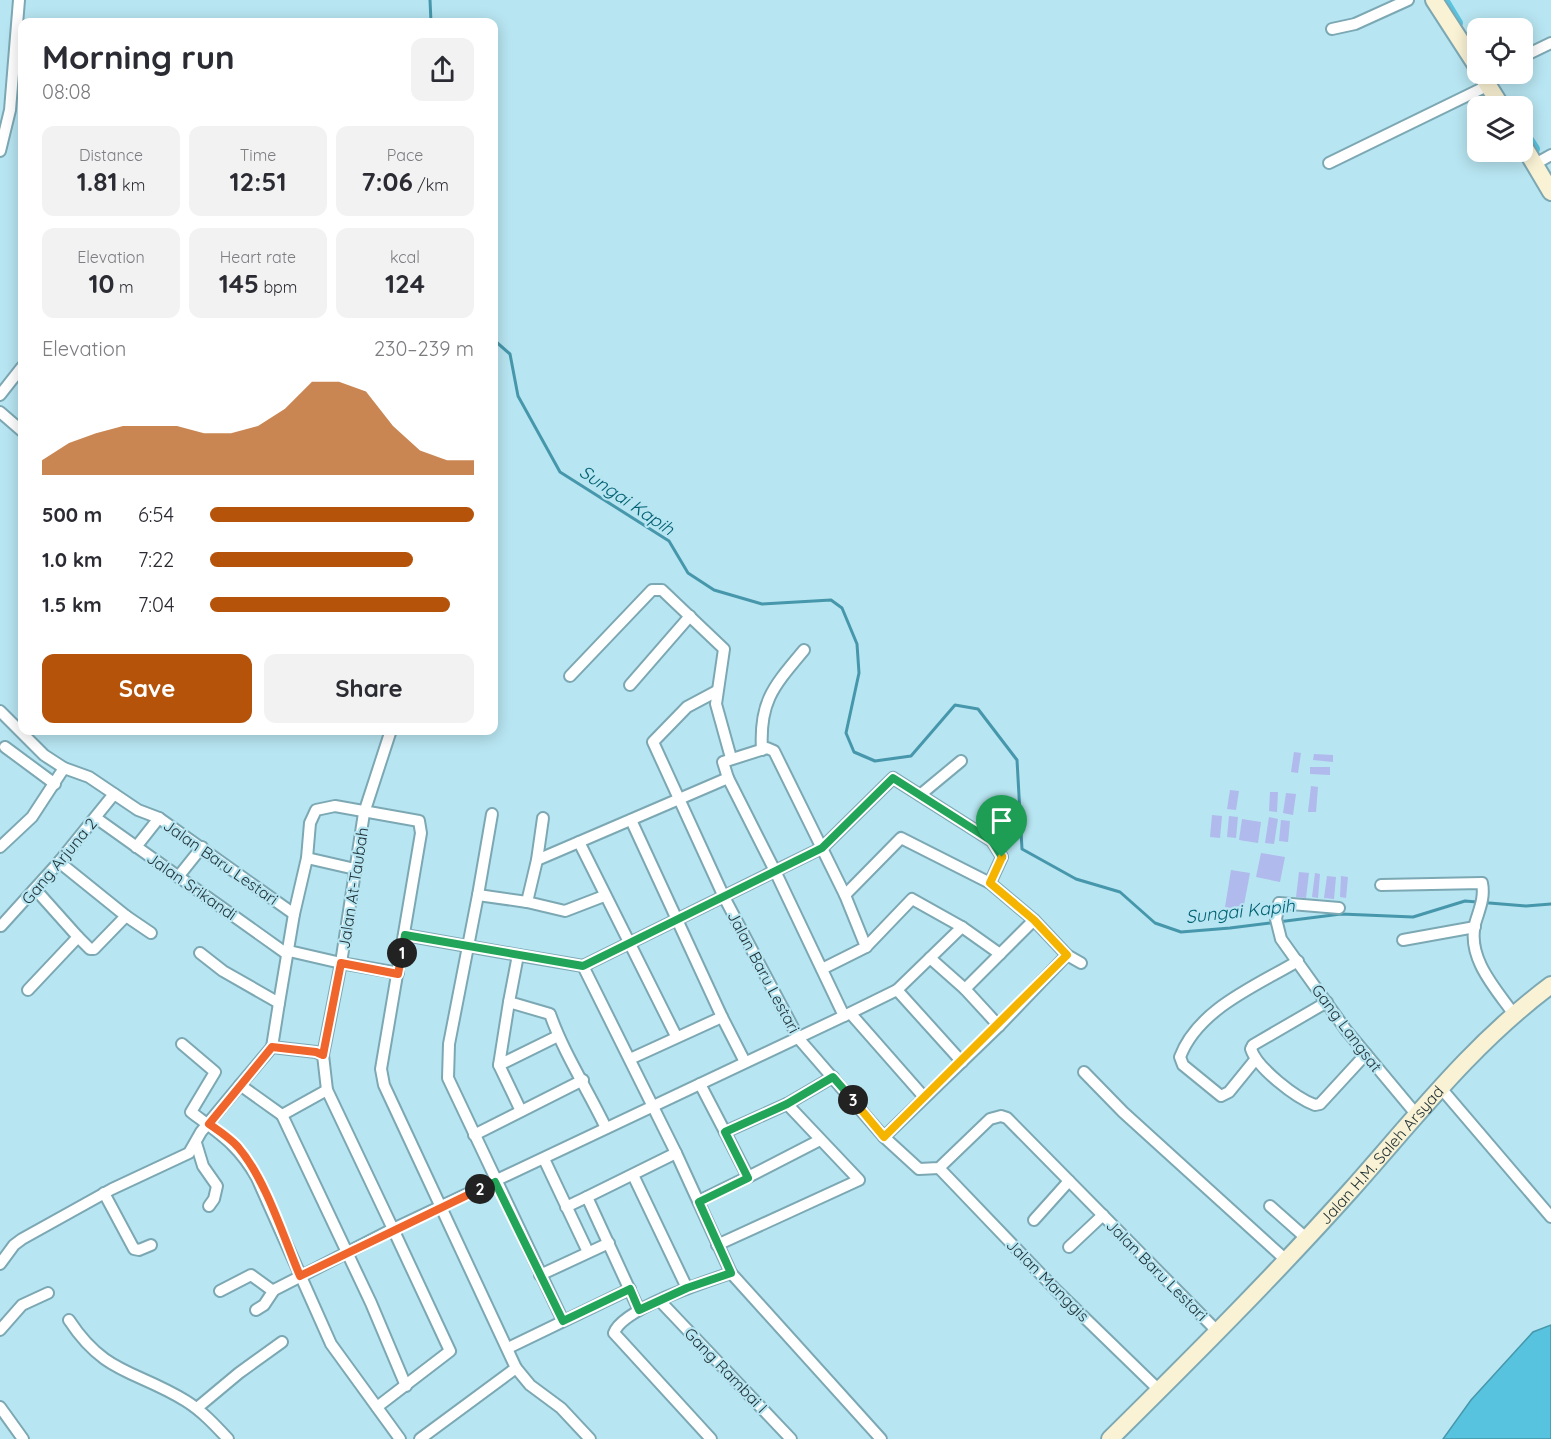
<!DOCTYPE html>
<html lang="en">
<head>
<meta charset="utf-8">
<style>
  body { margin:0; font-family:Quicksand,sans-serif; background:#f2f2f3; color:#2b2b33; height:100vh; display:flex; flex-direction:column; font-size:22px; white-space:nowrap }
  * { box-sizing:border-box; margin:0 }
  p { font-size:20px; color:#7c7c81 }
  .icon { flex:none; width:33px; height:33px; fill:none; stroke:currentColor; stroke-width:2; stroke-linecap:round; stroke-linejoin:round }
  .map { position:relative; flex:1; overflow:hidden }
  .sheet { position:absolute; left:18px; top:18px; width:480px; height:717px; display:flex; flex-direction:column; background:#fff; border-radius:12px; box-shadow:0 3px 15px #0003 }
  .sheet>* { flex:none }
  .buttons { position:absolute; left:1467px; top:18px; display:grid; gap:12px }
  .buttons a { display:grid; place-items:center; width:66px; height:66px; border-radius:12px; background:#fff; box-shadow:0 3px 15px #0003; font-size:30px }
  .pin { position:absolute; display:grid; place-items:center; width:51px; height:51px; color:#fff; margin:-62px -26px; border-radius:50% 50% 50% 0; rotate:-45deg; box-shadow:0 0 6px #0007 }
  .pin .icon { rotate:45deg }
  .km { position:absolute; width:30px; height:30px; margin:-15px; border-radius:50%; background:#222; color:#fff; font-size:16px; line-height:30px; text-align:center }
  .round { display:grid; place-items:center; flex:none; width:63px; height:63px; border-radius:12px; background:#f2f2f3 }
  .overview { display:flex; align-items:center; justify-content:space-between; height:102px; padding:0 24px }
  h1 { font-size:33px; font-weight:800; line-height:45px }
  .figures { display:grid; grid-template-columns:repeat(3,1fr); gap:9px; height:102px; padding:6px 24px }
  .figures div { display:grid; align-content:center; border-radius:12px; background:#f2f2f3; text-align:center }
  .figures b { font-size:26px; font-weight:800 }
  .figures small { font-size:16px; font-weight:400 }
  .figures p { font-size:16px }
  .chart { height:168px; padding:12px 24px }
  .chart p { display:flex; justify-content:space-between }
  .chart svg { width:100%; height:108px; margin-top:6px; fill:#b45309; opacity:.7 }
  .action { display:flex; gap:12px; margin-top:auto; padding:12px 24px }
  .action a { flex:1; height:69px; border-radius:12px; background:#b45309; color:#fff; font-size:24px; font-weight:800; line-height:69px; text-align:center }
  .action a+a { background:#f2f2f3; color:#2b2b33 }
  ul { padding:0 24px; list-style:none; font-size:20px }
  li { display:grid; grid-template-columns:96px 72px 1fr; align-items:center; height:45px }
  li i { height:15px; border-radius:8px; background:#b45309 }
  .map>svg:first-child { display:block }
  .green { fill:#b1baec }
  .water { fill:#57c3de; stroke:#4697ab; stroke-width:1.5 }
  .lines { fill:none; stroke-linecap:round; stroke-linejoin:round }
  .stream { stroke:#4697ab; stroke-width:3 }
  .canal { stroke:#57c3de; stroke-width:10 }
  .street-casing { stroke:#7ca8b4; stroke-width:14 }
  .secondary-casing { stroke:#7ca8b4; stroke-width:20 }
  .street { stroke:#fff; stroke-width:10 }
  .secondary { stroke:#faf2d4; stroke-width:16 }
  .split-1-casing { stroke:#fff; stroke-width:12 }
  .split-2-casing { stroke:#fff; stroke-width:12 }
  .split-3-casing { stroke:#fff; stroke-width:12 }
  .split-4-casing { stroke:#fff; stroke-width:12 }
  .split-1 { stroke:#22a559; stroke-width:8 }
  .split-2 { stroke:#f0652b; stroke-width:8 }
  .split-3 { stroke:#22a559; stroke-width:8 }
  .split-4 { stroke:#f5b400; stroke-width:8 }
  .labels { text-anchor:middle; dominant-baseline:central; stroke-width:4.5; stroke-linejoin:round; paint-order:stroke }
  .street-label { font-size:16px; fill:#1e3035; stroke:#b7e5f1 }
  .water-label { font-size:18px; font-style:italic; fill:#006173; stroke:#b7e5f1 }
</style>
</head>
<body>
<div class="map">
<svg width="1551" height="1439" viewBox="0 0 1551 1439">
  <rect width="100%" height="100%" fill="#b7e5f1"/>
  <g class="green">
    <path d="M 1294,752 L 1301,753 L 1298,773 L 1291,772 Z"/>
    <path d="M 1314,754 L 1333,755 L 1333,762 L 1313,760 Z"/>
    <path d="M 1310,767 L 1330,767 L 1330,775 L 1310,774 Z"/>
    <path d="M 1311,786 L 1318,787 L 1316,812 L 1308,812 Z"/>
    <path d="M 1230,790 L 1239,791 L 1236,810 L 1227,809 Z"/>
    <path d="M 1270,792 L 1278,792 L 1277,812 L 1269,811 Z"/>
    <path d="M 1286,793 L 1296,794 L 1293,815 L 1283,813 Z"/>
    <path d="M 1212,815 L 1222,816 L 1220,838 L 1210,837 Z"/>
    <path d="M 1229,816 L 1238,817 L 1236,838 L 1227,837 Z"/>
    <path d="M 1269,817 L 1278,819 L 1274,844 L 1265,843 Z"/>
    <path d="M 1242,819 L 1261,822 L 1258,843 L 1239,840 Z"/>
    <path d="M 1281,820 L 1290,821 L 1288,842 L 1279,841 Z"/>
    <path d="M 1261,853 L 1285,857 L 1280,882 L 1256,877 Z"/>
    <path d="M 1231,870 L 1250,873 L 1243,910 L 1225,907 Z"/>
    <path d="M 1299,872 L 1309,873 L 1306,898 L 1296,897 Z"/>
    <path d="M 1315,873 L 1320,874 L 1318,898 L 1312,897 Z"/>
    <path d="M 1327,876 L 1336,877 L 1334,899 L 1324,898 Z"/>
    <path d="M 1341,876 L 1348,877 L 1346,898 L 1340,897 Z"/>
  </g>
  <path class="water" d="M 1551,1325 L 1551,1439 L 1443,1439 L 1471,1400 L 1533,1332 Z"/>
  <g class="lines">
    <g class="stream">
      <path d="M 430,0 L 431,22"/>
      <path d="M 494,340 L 510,354 L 518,396 L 560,472 L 669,541 L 688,573 L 714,590 L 762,604 L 831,600 L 842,608 L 857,644 L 859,673 L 846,733 L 854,752 L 875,761 L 911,756 L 955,705 L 978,709 L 1017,760 L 1022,849 L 1076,879 L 1120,892 L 1155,923 L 1181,932 L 1230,928 L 1341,914 L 1413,917 L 1465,901 L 1526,906 L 1551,904"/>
    </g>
    <g class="canal">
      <path d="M 1444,0 L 1458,23"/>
      <path d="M 1522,129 L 1535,149"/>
    </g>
    <g class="street-casing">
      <g id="street">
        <path d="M 1332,29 L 1355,24 L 1408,0"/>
        <path d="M 1522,57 L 1551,43"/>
        <path d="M 0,151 L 10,110 L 19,0"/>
        <path d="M 1329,163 L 1489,85"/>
        <path d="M 1535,164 L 1551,155"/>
        <path d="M 0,395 L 22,367"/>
        <path d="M 0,412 L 22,431"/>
        <path d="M 570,676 L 652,590 L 662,590 L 724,649 L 716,704 L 731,758"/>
        <path d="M 630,685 L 690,616"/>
        <path d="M 717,691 L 687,707 L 653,742 L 724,897 L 799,1039 L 884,1137 L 919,1169 L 939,1168 L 990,1119 L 1001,1116 L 1007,1118 L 1218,1332"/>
        <path d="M 0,711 L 44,755 L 64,768 L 89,777 L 138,810 L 159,818 L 294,914 L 307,858 L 310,823 L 316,810 L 335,806 L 419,821 L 421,833 L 381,1069 L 384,1085 L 516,1368 L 530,1385 L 561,1408 L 590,1439"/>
        <path d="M 5,747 L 55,784"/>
        <path d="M 762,750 C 759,701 774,686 804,650"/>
        <path d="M 728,778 L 723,762 L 767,748 L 774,751 L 845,895 L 866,947 L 822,969"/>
        <path d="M 920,795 L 961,761"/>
        <path d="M 96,818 L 287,954"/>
        <path d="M 579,842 L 728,778 L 775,871 L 822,848 L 893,778 L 992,841 L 1002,857 L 990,883"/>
        <path d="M 0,847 L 32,817 L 64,768"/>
        <path d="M 136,847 L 159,818"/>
        <path d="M 307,858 L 355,869"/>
        <path d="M 537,860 L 543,818"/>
        <path d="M 59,862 L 126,916 L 94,949 L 90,949 L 78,937"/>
        <path d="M 178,877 L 202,847"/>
        <path d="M 1381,885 L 1482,883 C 1485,898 1479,910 1475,924 C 1467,958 1495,988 1513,1013"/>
        <path d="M 478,895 L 492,814"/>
        <path d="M 845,895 L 901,838 L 990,883 L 1034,920"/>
        <path d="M 604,896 L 565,911 L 527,902 L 537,860 L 579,842 L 676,1036"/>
        <path d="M 527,902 L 478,895 L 449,1044 L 448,1078 L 563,1321"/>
        <path d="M 1339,908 L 1279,903 L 1276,919 L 1281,939 L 1346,1030 L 1416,1114"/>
        <path d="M 126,916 L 151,933"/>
        <path d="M 1,926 L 59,862 L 114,794"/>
        <path d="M 962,927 L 1000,954 L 1034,920 L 1067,955 L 1081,963"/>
        <path d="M 405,935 L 518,955"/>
        <path d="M 1403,940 L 1475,927"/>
        <path d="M 289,951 L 341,963 L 364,813 L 391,730"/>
        <path d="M 200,953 L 223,971 L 279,1003 L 294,914"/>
        <path d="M 1000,954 L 965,989 L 999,1026 L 1067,955"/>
        <path d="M 930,958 L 965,989"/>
        <path d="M 583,966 L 518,955 L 509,1002 L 550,1014 C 564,1054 588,1090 606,1128"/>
        <path d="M 398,973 L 341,963 L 323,1055 L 327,1090 L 393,1229 L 844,1016 L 775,871 L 583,966 L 676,1153 L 731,1273 L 881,1439"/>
        <path d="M 28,990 L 78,937 L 36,890"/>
        <path d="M 897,990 L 962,1062"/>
        <path d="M 509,1002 L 499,1065 L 558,1036"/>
        <path d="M 1327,1002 L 1253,1045 L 1251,1049 C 1257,1068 1296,1098 1315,1105 L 1320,1104 L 1366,1054"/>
        <path d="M 279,1003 L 272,1047 L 316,1052 L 323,1055"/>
        <path d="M 851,1014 L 924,1097"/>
        <path d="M 844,1016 L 897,990 L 962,927 L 912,899 L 866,947"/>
        <path d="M 722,1017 L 745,1062"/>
        <path d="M 182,1044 L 215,1072 L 191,1112 C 220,1134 239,1145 257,1178 L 331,1344 L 400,1439"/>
        <path d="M 272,1047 L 240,1085 L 282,1115 L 327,1090"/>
        <path d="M 630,1059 L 722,1017 L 631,820"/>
        <path d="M 1255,1060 L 1229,1092 L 1221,1096 L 1183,1065 L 1180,1057 C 1198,1009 1256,986 1298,961"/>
        <path d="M 499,1065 L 521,1111"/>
        <path d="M 1084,1072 L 1123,1112 L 1286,1260"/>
        <path d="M 700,1084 L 725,1132"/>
        <path d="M 1440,1087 L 1551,1217"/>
        <path d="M 787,1104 L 725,1132 L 748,1177 L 820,1140"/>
        <path d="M 282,1115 L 371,1303 L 406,1386"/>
        <path d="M 474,1135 L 583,1080"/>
        <path d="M 884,1137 L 999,1026"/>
        <path d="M 196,1143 L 203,1166 L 217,1186 L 214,1199 L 209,1206"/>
        <path d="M 544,1159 L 588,1252"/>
        <path d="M 939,1168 L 1055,1289 L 1159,1390"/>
        <path d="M 633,1175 L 687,1288"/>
        <path d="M 104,1193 L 134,1249 L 139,1250 L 151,1245"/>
        <path d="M 699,1201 L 748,1177"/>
        <path d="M 1270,1206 L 1306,1238"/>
        <path d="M 566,1207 L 587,1197"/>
        <path d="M 1034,1220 L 1069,1181"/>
        <path d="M 717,1245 L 859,1180 L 787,1104 L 833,1077"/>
        <path d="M 1069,1247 L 1103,1215"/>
        <path d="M 0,1264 L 14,1245 L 22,1239 L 112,1189 L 189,1153 L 201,1132 L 240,1085"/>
        <path d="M 540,1275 L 609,1243"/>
        <path d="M 220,1291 L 251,1275 L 273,1291"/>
        <path d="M 660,1301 L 791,1439"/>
        <path d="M 256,1310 L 264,1305 L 274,1290 L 393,1229 L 450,1351 L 377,1407"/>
        <path d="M 639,1310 L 587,1197 L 676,1153"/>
        <path d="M 69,1320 C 105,1375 136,1370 186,1401 C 202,1411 215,1425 228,1439"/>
        <path d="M 0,1330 L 22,1305 L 48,1293"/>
        <path d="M 508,1348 L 630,1289"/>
        <path d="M 0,1407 L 23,1439"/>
        <path d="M 197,1408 L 239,1373 L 282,1342"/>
        <path d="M 420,1439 L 516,1368"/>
        <path d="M 711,1439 L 614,1333 C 622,1309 707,1281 731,1273"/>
      </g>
    </g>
    <g class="secondary-casing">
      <g id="secondary">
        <path d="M 1434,0 L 1478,68"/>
        <path d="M 1481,74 L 1501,106"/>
        <path d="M 1522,143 L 1551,192"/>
        <path id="s1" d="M 1110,1439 C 1192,1358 1274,1276 1351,1190 C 1415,1118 1473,1043 1551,985"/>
      </g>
    </g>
    <use href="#street" class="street"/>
    <use href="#secondary" class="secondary"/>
  </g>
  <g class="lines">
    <g class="split-1-casing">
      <path id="split-1" d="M 402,953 L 405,935 L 583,966 L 822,848 L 893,778 L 992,841 L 1002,857"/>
    </g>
    <g class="split-2-casing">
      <path id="split-2" d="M 402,953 L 398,974 L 341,963 L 323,1055 L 316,1052 L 272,1047 L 209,1124 C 219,1131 230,1138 238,1147 C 266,1180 283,1236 300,1276 L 480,1189"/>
    </g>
    <g class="split-3-casing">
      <path id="split-3" d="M 480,1189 L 495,1182 L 563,1321 L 630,1289 L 639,1310 L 687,1288 L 731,1273 L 699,1202 L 748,1178 L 725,1132 L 787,1104 L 833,1077 L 853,1100"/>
    </g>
    <g class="split-4-casing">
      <path id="split-4" d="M 853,1100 L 884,1137 L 1067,955 L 1034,920 L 990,883 L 1002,857"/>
    </g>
    <use href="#split-1" class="split-1"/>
    <use href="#split-2" class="split-2"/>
    <use href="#split-3" class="split-3"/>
    <use href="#split-4" class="split-4"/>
  </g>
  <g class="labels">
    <g class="street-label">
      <text transform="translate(59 861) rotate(-50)">Gang Arjuna 2</text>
      <text transform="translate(221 862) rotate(35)">Jalan Baru Lestari</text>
      <text transform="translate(192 886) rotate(35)">Jalan Srikandi</text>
      <text transform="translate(353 888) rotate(-81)">Jalan At-Taubah</text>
      <text transform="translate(764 972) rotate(62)">Jalan Baru Lestari</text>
      <text transform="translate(1347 1028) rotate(53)">Gang Langsat</text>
      <text stroke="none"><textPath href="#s1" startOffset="393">Jalan H.M. Saleh Arsyad</textPath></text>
      <text transform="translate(1157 1270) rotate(45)">Jalan Baru Lestari</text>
      <text transform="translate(1048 1280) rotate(45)">Jalan Manggis</text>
      <text transform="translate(726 1370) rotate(46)">Gang Rambai I</text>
    </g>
    <g class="water-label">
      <text transform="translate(627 500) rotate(34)">Sungai Kapih</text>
      <text transform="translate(1240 911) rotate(-6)">Sungai Kapih</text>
    </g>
  </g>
</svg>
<div class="buttons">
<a><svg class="icon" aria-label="locate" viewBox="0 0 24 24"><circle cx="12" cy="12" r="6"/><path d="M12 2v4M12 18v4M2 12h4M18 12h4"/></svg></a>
<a><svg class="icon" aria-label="layers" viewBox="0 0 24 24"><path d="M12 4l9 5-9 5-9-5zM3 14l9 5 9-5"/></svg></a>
</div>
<div class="pin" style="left:1002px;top:857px;background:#1e9e55"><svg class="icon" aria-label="arrive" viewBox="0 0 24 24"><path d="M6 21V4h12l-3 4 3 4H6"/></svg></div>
<b class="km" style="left:402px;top:953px">1</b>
<b class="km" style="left:480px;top:1189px">2</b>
<b class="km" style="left:853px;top:1100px">3</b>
<section class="sheet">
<div class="overview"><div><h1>Morning run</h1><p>08:08</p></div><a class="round"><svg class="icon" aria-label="share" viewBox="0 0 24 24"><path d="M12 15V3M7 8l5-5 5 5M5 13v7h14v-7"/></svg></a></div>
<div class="figures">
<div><p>Distance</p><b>1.81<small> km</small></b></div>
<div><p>Time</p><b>12:51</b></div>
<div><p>Pace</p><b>7:06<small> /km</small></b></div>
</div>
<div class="figures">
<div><p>Elevation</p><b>10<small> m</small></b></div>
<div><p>Heart rate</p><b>145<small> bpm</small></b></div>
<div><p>kcal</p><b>124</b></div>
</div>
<div class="chart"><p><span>Elevation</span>230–239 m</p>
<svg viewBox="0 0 160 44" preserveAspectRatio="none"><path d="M0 44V38L10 31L20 27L30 24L40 24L50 24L60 27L70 27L80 24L90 17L100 6L110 6L120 10L130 24L140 34L150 38L160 38V44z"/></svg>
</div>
<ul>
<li><b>500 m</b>6:54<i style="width:100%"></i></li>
<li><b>1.0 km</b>7:22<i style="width:77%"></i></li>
<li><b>1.5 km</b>7:04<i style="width:91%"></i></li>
</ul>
<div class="action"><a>Save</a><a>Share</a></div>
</section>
</div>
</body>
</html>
